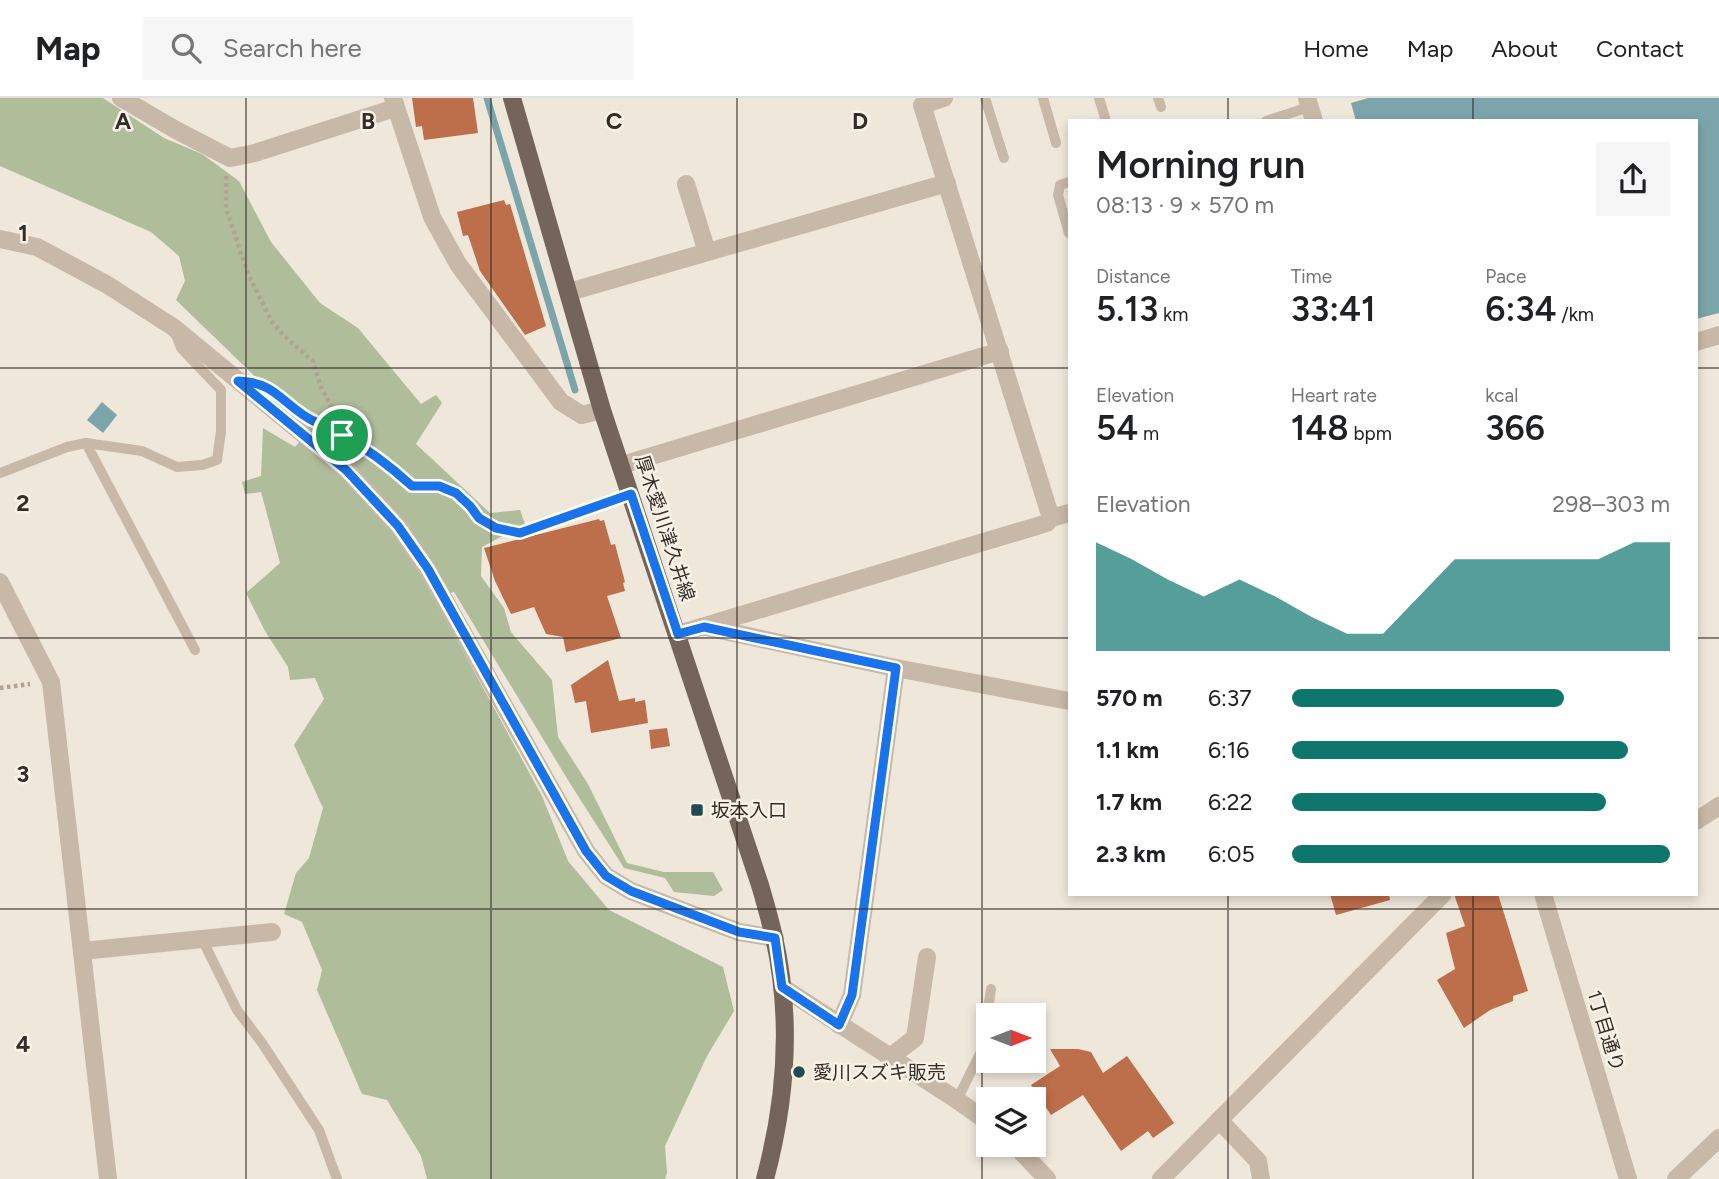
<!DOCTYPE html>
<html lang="en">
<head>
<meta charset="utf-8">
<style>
  body { margin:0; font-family:Figtree,"Noto Sans JP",sans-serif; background:#f6f6f6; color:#202124; height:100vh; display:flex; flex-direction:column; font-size:26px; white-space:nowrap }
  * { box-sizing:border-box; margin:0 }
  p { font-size:23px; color:#757577 }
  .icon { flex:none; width:38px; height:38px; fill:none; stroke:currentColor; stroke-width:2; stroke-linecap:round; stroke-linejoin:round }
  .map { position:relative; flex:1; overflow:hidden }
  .side { position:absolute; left:1068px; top:21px; width:630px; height:777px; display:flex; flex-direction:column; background:#fff; border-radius:0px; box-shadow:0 4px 10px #0003 }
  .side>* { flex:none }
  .needle { width:46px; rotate:90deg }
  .tools { position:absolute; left:976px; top:905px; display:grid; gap:14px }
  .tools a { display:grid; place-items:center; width:70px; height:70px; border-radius:0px; background:#fff; box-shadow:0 4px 10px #0003; font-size:35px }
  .pin { position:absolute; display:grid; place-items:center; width:60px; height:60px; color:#fff; margin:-30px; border:4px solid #fff; border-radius:50%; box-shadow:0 2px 7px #0007 }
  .round { display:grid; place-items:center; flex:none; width:74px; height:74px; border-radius:0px; background:#f6f6f6 }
  .head { display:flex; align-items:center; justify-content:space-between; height:119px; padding:0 28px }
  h1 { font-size:38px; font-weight:600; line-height:52px }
  .stats { display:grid; grid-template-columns:repeat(3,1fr); gap:10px; height:119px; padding:7px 28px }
  .stats div { display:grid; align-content:center }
  .stats b { font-size:35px; font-weight:600 }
  .stats small { font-size:19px; font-weight:400 }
  .stats p { font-size:19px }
  .chart { height:196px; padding:14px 28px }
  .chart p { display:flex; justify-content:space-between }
  .chart svg { width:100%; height:126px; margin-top:7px; fill:#0f766e; opacity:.7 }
  ul { padding:0 28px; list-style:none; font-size:23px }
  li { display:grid; grid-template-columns:112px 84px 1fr; align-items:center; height:52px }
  li i { height:18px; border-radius:9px; background:#0f766e }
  header { display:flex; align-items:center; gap:42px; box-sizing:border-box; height:98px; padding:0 35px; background:#fff; border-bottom:2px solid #e0e0e0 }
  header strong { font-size:33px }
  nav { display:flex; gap:38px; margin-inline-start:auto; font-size:24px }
  .search { width:490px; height:63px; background:#f6f6f6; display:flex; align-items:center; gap:18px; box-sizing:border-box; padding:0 24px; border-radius:0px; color:#757577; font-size:26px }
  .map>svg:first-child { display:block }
  .green { fill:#b0bd9b }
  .water { fill:#7ba5aa }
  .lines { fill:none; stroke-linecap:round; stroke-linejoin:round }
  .stream { stroke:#7ba5aa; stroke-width:7 }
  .building { fill:#bd6e4a }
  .path { stroke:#b2a291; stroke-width:4.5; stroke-dasharray:3.5 3.5; stroke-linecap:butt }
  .service { stroke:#c7b8a7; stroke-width:10 }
  .minor { stroke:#c7b8a7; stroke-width:18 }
  .tertiary { stroke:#c7b8a7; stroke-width:18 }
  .primary { stroke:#756459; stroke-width:18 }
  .route-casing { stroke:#fff; stroke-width:14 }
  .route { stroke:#1a73e8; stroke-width:9 }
  .grid { fill:none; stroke:#342c27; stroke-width:2; stroke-opacity:0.55 }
  .poi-dot { fill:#204b52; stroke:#f8f1e6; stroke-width:2.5 }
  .labels { text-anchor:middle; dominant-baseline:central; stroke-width:5; stroke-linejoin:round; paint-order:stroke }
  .street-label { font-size:19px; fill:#342c27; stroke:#f8f1e6 }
  .poi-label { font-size:19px; fill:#342c27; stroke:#f8f1e6; text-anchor:start }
  .grid-label { font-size:23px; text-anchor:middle; font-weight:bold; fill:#342c27; stroke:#f8f1e6; stroke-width:5; stroke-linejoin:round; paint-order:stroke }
</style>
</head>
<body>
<header>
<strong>Map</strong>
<div class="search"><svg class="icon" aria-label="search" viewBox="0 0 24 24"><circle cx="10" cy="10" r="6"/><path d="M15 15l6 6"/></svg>Search here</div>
<nav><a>Home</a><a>Map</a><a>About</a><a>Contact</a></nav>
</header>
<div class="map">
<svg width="1719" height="1081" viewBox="0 0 1719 1081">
  <rect width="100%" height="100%" fill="#efe7da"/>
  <path class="green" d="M 0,0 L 103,0 L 164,40 L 202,56 L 239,83 L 271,144 L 320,205 L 358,230 L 421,306 L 436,297 L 442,305 L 416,346 L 490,415 L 520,412 L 525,426 L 482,449 L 481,478 L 504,510 L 511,534 L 552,582 L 558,639 L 588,686 L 627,765 L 664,774 L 713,774 L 723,792 L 714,798 L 674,794 L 665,780 L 624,770 L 571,687 L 454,494 L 434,500 L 542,698 L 568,763 L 609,812 L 723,869 L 734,913 L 707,958 L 665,1048 L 667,1075 L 665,1081 L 427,1081 L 421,1058 L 387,1002 L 362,996 L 317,892 L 322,872 L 302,824 L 284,816 L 296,775 L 309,760 L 323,710 L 294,647 L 324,601 L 315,580 L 290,582 L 288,569 L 265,533 L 246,495 L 280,465 L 261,394 L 245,396 L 242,384 L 261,378 L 263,330 L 295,349 L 310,332 L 176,202 L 185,183 L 179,158 L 151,134 L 0,68 Z"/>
  <g class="water">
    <path d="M 1368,0 L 1719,0 L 1719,215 L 1696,221 L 1696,23 L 1356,23 L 1351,5 Z"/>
    <path d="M 102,304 L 117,317 L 103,335 L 87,322 Z"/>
  </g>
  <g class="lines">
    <path class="stream" d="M 487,0 L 575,292"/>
  </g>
  <g class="building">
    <path d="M 412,0 L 473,0 L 478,35 L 424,42 L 422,28 L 416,29 Z"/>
    <path d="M 504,102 L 506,107 L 510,106 L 546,228 L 525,237 L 480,173 L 468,137 L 463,138 L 457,114 Z"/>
    <path d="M 599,421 L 600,423 L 604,422 L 611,447 L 615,446 L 625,484 L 623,485 L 625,493 L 607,498 L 621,540 L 566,554 L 563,539 L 546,536 L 534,509 L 511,516 L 495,483 L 484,450 Z"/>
    <path d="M 608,562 L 619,603 L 635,600 L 635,604 L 645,602 L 648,625 L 591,635 L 586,603 L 575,605 L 571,587 Z"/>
    <path d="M 667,630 L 670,648 L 651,651 L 649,632 Z"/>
    <path d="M 1330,796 L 1389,796 L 1390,802 L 1336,817 Z"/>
    <path d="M 1454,796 L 1498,796 L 1528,893 L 1513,898 L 1513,903 L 1490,912 L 1464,930 L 1437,882 L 1455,871 L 1446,835 L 1465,828 Z"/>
    <path d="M 1050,951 L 1078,951 L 1091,954 L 1103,975 L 1127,958 L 1174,1025 L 1153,1040 L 1148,1033 L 1121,1053 L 1083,997 L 1051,1017 L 1031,987 L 1060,968 Z"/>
  </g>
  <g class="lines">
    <g class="path">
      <path d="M 226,78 L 226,110 L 248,176 L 271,222 L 283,237 L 313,263 L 320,287 L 343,330 L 342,337"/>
      <path d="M 336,334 L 386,364 L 412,388 L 439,388 L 456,395 L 470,408 L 479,420 L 496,430 L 520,435 L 614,402"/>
      <path d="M 0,590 L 30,586"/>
    </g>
    <g class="service">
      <path d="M 985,0 L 1004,60"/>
      <path d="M 1043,0 L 1056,45"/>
      <path d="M 1099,0 L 1106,23"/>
      <path d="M 1158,0 L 1161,9"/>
      <path d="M 1266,23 L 1309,9"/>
      <path d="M 1069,84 L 1060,87 L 1058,97 L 1069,135"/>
      <path d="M 86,345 L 195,552"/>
      <path d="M 0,375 L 67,349 L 86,345 L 142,353 L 177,369 L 202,367 L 217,362 L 221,333 L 221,292 L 181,250 L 174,232"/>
      <path d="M 202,841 L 237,912 L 262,945 L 319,1032 L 337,1081"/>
      <path d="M 957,1002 L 982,952 L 991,891"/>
    </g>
    <g class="minor">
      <path d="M 121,0 L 176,32 L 230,60 L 255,55 L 395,10"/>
      <path d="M 393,0 L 432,119 L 458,166 L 561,304 L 582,317 L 602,312"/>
      <path d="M 944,0 L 922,7 L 1051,420"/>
      <path d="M 686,86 L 707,154"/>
      <path d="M 0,141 L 37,149 L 106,186 L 173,229 L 347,372 L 398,428 L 427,471 L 586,753 L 606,778 L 631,793 L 739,834 L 775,840"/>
      <path d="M 569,194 L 947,85"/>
      <path d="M 622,367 L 1000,253"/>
      <path d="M 0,484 L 51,584 L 108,1081"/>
      <path d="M 706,529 L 896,570 L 1069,603"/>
      <path d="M 678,536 L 1047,425 L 1051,420 L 1069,415"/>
      <path d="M 1696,723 L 1719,708"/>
      <path d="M 82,853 L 272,834"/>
      <path d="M 782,889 L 957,1002 L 989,1025"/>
      <path d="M 839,927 L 852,897 L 896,570"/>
      <path d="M 890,959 L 915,940 L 927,859"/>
      <path d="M 1219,1022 L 1258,1063 L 1261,1081"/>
      <path d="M 1014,1046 L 1047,1081"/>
      <path d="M 1161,1081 L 1443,796"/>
    </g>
    <g class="tertiary">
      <path d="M 1307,0 L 1314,23"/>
      <path d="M 1696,244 L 1719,237"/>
      <path d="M 1543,796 L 1628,1081"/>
      <path d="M 1676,1081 L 1719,1040"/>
    </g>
    <path class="primary" d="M 512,0 L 602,312 L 760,787 C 765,804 770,822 774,839 C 792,919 786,1003 765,1081"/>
  </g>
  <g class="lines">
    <g class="route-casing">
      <path id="route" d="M 238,283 C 274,284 280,303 308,320 C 319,326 331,331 342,337 C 368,351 390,368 412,388 L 439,388 L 456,395 L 470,408 L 479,420 L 496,430 L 520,435 L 631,396 L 678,536 L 704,529 L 896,570 L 852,897 L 839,927 L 782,889 L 775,840 L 739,834 L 631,793 L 606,778 L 586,753 L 428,471 L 398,428 L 346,372 Z"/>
    </g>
    <use href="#route" class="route"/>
  </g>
  <path class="grid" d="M 246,0 L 246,1081M 491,0 L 491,1081M 737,0 L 737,1081M 982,0 L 982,1081M 1228,0 L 1228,23M 1473,0 L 1473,23M 0,270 L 1069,270M 1696,270 L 1719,270M 0,540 L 1069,540M 1696,540 L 1719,540M 1228,796 L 1228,1081M 1473,796 L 1473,1081M 0,811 L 1719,811"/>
  <g class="poi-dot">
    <rect x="690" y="705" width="14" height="14" rx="3.5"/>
    <circle cx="799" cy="974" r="7"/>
  </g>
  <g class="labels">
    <g class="street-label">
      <text transform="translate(665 430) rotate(72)">厚木愛川津久井線</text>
      <text transform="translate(1606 933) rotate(73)">1丁目通り</text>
    </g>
    <g class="poi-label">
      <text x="711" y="712">坂本入口</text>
      <text x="813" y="974">愛川スズキ販売</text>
    </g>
  </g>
  <g class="grid-label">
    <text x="123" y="31">A</text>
    <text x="368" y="31">B</text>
    <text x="614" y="31">C</text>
    <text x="860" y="31">D</text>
    <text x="23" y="143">1</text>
    <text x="23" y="413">2</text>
    <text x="23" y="684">3</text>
    <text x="23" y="954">4</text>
  </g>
</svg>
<div class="tools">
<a><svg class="needle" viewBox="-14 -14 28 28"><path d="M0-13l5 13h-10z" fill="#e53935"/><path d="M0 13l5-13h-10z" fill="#757577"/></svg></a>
<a><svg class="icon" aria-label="layers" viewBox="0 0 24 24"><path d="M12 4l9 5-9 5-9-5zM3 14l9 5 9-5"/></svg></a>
</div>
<div class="pin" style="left:342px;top:337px;background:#1e9e55"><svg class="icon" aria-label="arrive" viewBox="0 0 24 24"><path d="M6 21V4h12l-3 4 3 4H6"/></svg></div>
<section class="side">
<div class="head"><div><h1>Morning run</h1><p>08:13 · 9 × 570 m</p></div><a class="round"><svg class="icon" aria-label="share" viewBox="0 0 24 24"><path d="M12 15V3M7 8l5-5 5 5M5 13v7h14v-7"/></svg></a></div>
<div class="stats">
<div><p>Distance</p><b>5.13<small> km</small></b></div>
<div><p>Time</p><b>33:41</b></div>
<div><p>Pace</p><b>6:34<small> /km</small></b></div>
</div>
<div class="stats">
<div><p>Elevation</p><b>54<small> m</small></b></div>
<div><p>Heart rate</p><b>148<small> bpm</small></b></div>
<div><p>kcal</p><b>366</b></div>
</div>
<div class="chart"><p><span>Elevation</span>298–303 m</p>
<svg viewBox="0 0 160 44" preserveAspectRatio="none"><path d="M0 44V6L10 12L20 19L30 25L40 19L50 25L60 32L70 38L80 38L90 25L100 12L110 12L120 12L130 12L140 12L150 6L160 6V44z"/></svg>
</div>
<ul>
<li><b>570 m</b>6:37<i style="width:72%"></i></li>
<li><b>1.1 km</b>6:16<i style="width:89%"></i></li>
<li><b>1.7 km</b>6:22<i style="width:83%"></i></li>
<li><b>2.3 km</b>6:05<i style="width:100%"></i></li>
</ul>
</section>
</div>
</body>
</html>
